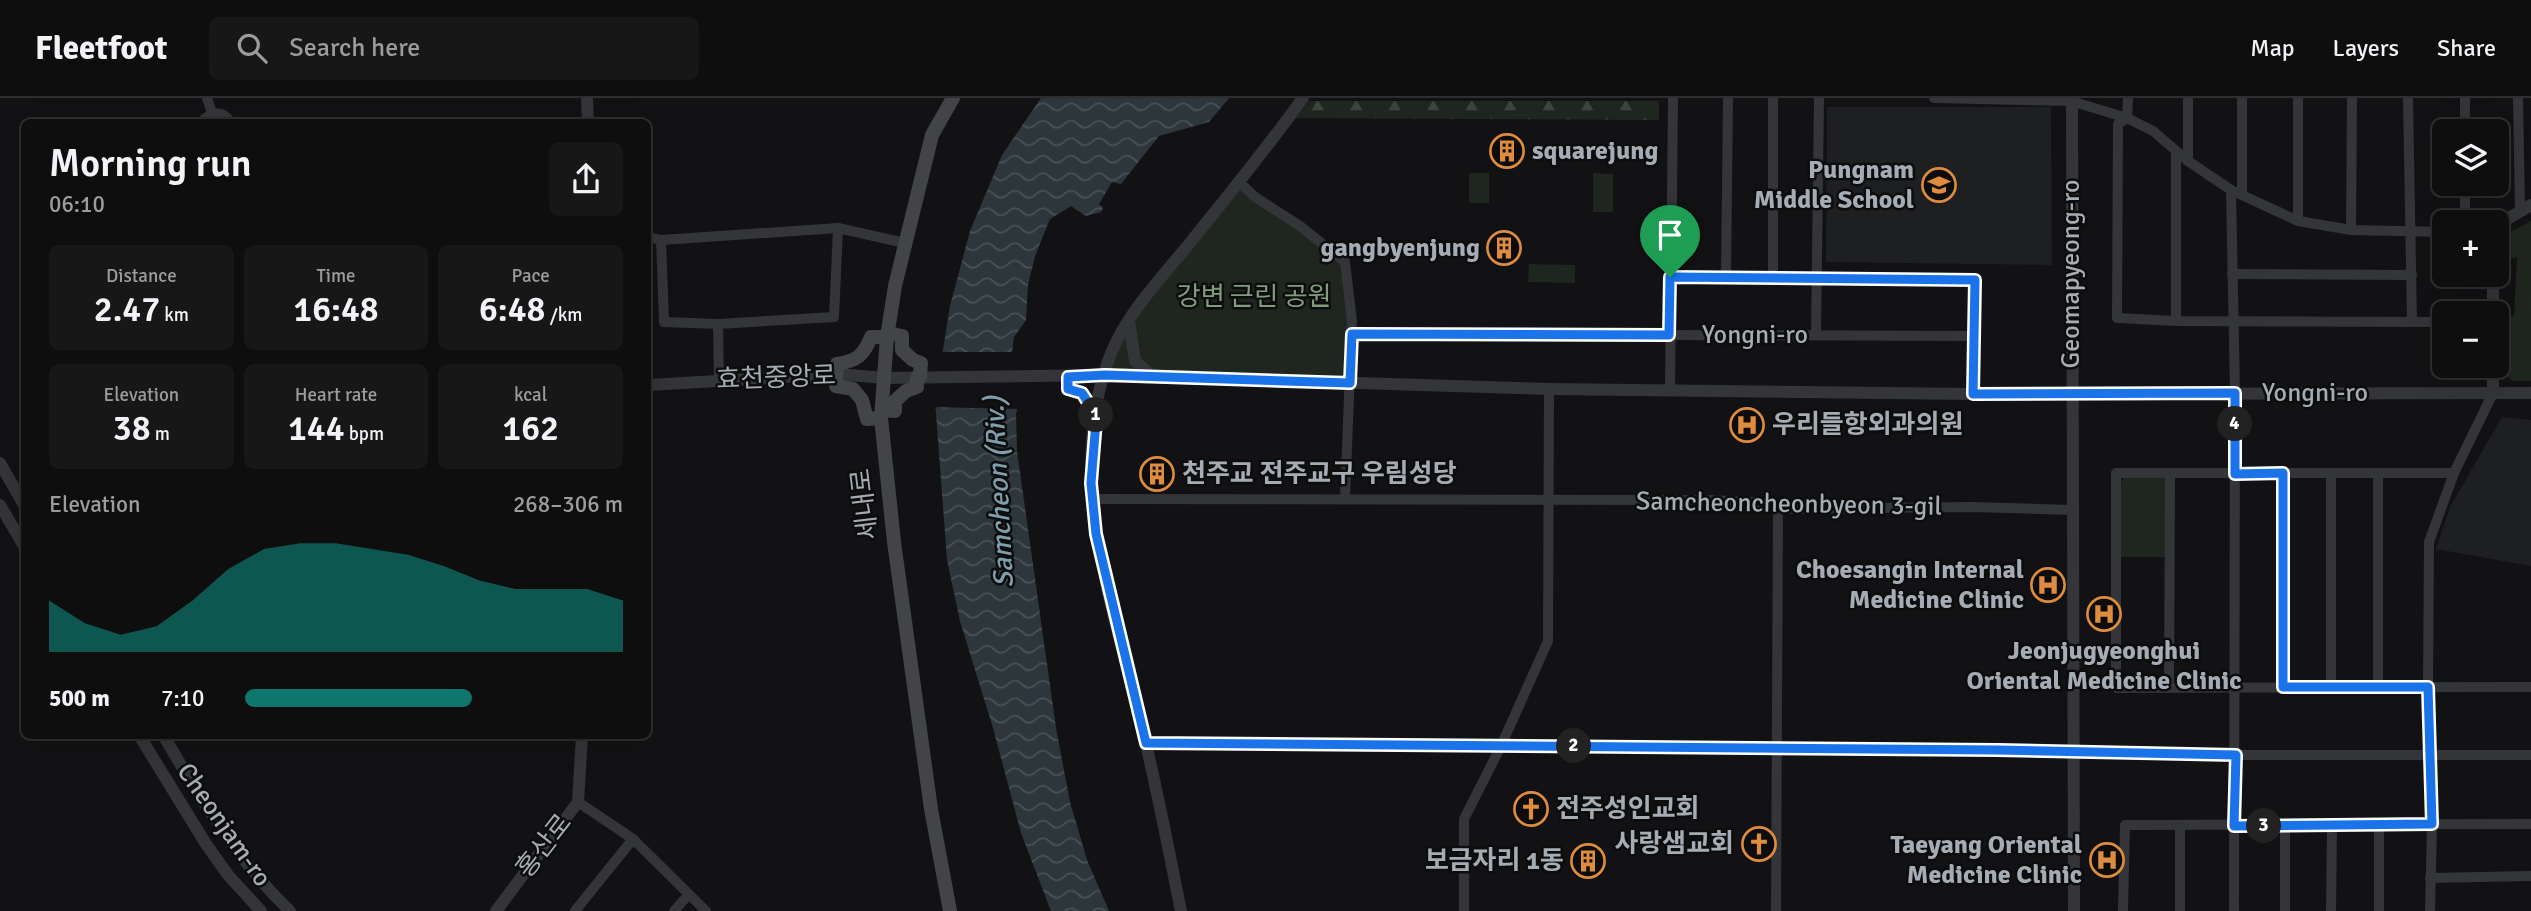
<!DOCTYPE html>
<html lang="en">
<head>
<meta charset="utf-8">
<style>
  body { margin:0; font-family:Signika,"Noto Sans KR",sans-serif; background:#171718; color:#f1f3f6; height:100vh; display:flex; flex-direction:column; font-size:26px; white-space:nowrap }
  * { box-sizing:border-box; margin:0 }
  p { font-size:23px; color:#9b9c9e }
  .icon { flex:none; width:38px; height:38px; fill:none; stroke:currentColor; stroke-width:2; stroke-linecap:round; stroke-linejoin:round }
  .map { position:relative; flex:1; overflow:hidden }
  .side { position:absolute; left:21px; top:21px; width:630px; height:620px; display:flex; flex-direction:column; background:#0e0e0f; border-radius:10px; box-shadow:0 7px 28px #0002,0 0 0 2px #2e2e2f }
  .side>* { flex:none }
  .tools { position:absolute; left:2432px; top:21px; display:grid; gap:14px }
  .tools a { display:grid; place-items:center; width:77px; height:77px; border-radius:10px; background:#0e0e0f; box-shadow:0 7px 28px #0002,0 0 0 2px #2e2e2f; font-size:35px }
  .pin { position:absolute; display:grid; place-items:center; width:60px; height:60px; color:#fff; margin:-72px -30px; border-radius:50% 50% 50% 0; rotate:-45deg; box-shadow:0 0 7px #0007 }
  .pin .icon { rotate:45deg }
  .km { position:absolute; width:35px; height:35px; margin:-18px; border-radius:50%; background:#222; color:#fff; font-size:19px; line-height:35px; text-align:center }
  .round { display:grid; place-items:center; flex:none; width:74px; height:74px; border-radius:10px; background:#171718 }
  .headline { display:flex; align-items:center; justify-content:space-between; height:119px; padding:0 28px }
  h1 { font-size:38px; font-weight:600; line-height:52px }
  .figures { display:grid; grid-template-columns:repeat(3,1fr); gap:10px; height:119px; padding:7px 28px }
  .figures div { display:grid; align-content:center; border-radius:10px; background:#171718; text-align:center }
  .figures b { font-size:35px; font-weight:600 }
  .figures small { font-size:19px; font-weight:400 }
  .figures p { font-size:19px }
  .chart { height:196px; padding:14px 28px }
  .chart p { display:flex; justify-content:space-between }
  .chart svg { width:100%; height:126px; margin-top:7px; fill:#0f766e; opacity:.7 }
  ul { padding:0 28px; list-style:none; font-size:23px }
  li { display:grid; grid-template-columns:112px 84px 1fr; align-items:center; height:52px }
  li i { height:18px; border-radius:9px; background:#0f766e }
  header { display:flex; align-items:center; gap:42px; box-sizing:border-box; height:98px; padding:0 35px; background:#0e0e0f; border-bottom:2px solid #2e2e2f }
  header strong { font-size:33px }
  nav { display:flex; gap:38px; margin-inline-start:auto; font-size:24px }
  .search { width:490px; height:63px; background:#171718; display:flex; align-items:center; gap:18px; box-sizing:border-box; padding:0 24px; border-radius:10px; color:#9b9c9e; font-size:26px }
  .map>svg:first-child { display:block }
  .built { fill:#1e1f20 }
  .forest { fill:url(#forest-firs) }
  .park { fill:#1f261f }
  .water { fill:url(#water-waves) }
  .pier { fill:#121214 }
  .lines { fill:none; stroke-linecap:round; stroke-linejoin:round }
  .minor { stroke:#343538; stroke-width:10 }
  .tertiary { stroke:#343538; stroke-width:12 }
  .secondary { stroke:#424448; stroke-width:14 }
  .route-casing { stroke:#fff; stroke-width:14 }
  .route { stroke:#1a73e8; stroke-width:9 }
  .labels { text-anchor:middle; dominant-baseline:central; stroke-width:5; stroke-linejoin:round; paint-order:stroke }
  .poi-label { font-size:26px; font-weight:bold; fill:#a5acb3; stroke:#0d0d0e; text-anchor:end }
  .street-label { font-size:26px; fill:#a5acb3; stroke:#0d0d0e }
  .park-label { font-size:26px; fill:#819c7e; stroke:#0d0d0e }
  .water-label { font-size:28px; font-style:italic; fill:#7f9eab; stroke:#0d0d0e }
</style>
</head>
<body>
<header>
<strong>Fleetfoot</strong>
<div class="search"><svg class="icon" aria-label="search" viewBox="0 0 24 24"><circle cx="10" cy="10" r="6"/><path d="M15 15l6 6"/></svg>Search here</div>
<nav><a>Map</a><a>Layers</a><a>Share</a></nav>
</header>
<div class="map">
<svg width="2531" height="813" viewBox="0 0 2531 813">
  <defs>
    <pattern id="forest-firs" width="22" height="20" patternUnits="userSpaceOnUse" patternTransform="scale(1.75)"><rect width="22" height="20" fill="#1f261f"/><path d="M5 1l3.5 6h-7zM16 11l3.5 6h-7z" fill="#3d433d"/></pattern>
    <pattern id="water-waves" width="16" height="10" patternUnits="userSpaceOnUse" patternTransform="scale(1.75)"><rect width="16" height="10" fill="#2d373b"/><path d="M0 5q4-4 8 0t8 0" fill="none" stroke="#485155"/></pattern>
  </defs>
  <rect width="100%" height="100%" fill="#121214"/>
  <g class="built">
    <path d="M 1827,9 L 2051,9 L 2052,167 L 1826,164 Z"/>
    <path d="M 2502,319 L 2531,322 L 2531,468 L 2436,451 L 2450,409 Z"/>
  </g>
  <path class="forest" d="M 1309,3 L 1659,3 L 1659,22 L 1296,20 Z"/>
  <g class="park">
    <rect x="1469" y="75" width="20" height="30"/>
    <path d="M 1593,75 L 1613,76 L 1613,114 L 1593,114 Z"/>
    <path d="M 1239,84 L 1345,164 L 1351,211 L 1350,285 L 1105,277 L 1123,233 Z"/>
    <path d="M 2531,123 L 2531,283 L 2513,283 L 2494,268 L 2497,268 L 2497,218 L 2514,218 L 2517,160 L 2497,160 L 2497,141 Z"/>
    <path d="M 1529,166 L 1575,167 L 1575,185 L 1528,184 Z"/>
    <path d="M 2126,378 L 2163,378 L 2167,382 L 2167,459 L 2120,459 L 2120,385 Z"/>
  </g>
  <path class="water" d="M 1041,0 L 1229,0 L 1209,24 L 1159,38 L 1121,86 L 1112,84 L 1099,106 L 1103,110 L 1101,114 L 1086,118 L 1071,108 L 1050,121 L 1035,158 L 1028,187 L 1026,222 L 1014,239 L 1012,255 L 1025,279 L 1016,316 L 1017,353 L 1056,630 L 1070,704 L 1087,762 L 1109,813 L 1051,813 L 1021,735 L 993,630 L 960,523 L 947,462 L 935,302 L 950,208 L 970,133 L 1002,57 Z"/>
  <path class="pier" d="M 939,254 L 1015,254 L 1029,278 L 1021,311 L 932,309 Z"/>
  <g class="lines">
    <g class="minor">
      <path d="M 207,0 L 212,15"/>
      <path d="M 1934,0 L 2071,3 L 2127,20 L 2153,33 L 2188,63 L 2231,92 L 2298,123 L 2351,132 L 2445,134"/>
      <path d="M 2128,0 L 2127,20 L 2118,26 L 2117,220 L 2176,223 L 2445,224"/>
      <path d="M 2188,0 L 2188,63"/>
      <path d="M 2242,0 L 2242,97"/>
      <path d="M 2298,0 L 2298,123"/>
      <path d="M 2408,0 L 2412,224"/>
      <path d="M 2465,0 L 2465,33"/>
      <path d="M 2518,0 L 2520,113"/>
      <path d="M 202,24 C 210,13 223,12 230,24"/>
      <path d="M 2176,54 L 2176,223"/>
      <path d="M 1239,84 L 1255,99 L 1300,128 L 1345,164 L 1352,223 L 1345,400"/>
      <path d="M 2465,86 L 2465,124"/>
      <path d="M 2231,92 L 2235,295 L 2234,813"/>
      <path d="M 2351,132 L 2352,0"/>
      <path d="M 648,139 L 661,142 L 838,130 L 905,145"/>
      <path d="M 661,142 L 664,224 L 718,226 L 834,219 L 838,130"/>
      <path d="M 2232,176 L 2412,177"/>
      <path d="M 1670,179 L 1975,182 L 1974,238"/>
      <path d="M 1726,180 L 1728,0"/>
      <path d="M 1773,180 L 1773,0"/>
      <path d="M 718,226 L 719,282"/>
      <path d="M 1352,236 L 1974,238 L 1973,296"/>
      <path d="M 1816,237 L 1819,0"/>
      <path d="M 1670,292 L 1673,0"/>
      <path d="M 2283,375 L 2283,589"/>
      <path d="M 2331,375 L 2331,589"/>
      <path d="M 2378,375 L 2378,589"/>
      <path d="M 2454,375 L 2116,375 L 2116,590 L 2531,589"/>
      <path d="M 1091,401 L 1708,402 L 1755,404 L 1778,411 L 1973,409 L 2071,412"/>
      <path d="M 2169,589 L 2170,375"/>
      <path d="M 1146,645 L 1998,652 L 2236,657 L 2531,657"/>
      <path d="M 578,704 L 633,741 L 706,813"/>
      <path d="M 2379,727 L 2379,813"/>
      <path d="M 2285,728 L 2285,813"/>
      <path d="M 2430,780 L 2531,778"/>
      <path d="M 575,813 L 633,741"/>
      <path d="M 674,813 L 689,796"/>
      <path d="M 1464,813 L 1464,721 L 1501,648 L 1548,543 L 1549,291"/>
      <path d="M 1776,813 L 1778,411"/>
      <path d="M 2123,813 L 2125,727 L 2531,726"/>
      <path d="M 2180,813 L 2180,728"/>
      <path d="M 2331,813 L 2332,728"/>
      <path d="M 2430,813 L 2432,726 L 2428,589 L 2429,444 L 2454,375 L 2493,295"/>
    </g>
    <g class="tertiary">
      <path d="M 587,0 L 588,24"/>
      <path d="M 2072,0 L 2074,813"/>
      <path d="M 2497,127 L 2531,107"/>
      <path d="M 2493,215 L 2493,177"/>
      <path d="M 1129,224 L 1135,263 L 1153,279"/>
      <path d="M 2493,268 L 2493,295"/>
      <path d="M 1068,279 L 1068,291 L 1082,295 L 1091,309 L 1097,311"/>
      <path d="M 648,287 L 837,276 L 885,280 L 1105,277 L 1549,291 L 1973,296 L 2531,295"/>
      <path d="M 0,365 L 24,407"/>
      <path d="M 0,407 L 24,448"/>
      <path d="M 139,637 L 206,746 L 228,777 L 261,813"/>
      <path d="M 163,637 C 200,699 237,763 290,813"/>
      <path d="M 496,813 L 578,704 L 582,637"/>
      <path d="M 1181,813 C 1168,749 1156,685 1140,621 C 1112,505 1063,371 1112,253 C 1129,213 1162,179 1189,146 C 1228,98 1267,50 1303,0"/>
    </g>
    <g class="secondary">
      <path d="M 888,235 L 902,238 L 902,252 L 913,262 L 921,265 L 920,279"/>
      <path d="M 882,312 L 895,313 L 895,303 L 906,293 L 917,289 L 917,279"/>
      <path d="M 881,320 L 867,321 L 862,302 L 853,291 L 836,288 L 837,266 C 857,263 864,257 871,239 L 887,239"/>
      <path d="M 950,813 L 931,711 L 894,444 L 881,320 L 887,239 L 895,188 L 932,37 L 953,0"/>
    </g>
  </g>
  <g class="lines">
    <g class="route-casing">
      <path id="route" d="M 1670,179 L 1975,182 L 1973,296 L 2235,295 L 2235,376 L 2283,375 L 2283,589 L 2428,589 L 2432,726 L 2234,728 L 2236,657 L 1998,652 L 1146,645 L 1096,436 L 1091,385 L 1097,311 L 1091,309 L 1082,295 L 1068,291 L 1068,279 L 1105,277 L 1350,285 L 1352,236 L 1669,237 Z"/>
    </g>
    <use href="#route" class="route"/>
  </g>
  <defs>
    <g id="building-ring" transform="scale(1.75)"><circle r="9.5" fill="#0d0d0e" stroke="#df8c3e" stroke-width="1.5"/><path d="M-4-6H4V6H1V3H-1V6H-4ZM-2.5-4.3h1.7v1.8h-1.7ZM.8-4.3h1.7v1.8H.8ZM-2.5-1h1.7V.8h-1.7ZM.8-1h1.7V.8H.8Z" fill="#df8c3e"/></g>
    <g id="school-ring" transform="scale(1.75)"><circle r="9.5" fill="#0d0d0e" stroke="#df8c3e" stroke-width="1.5"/><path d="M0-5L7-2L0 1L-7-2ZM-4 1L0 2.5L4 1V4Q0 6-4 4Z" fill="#df8c3e"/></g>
    <g id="hospital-ring" transform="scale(1.75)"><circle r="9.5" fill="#0d0d0e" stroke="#df8c3e" stroke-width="1.5"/><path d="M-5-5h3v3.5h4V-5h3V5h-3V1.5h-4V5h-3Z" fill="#df8c3e"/></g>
    <g id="church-ring" transform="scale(1.75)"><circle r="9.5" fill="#0d0d0e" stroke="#df8c3e" stroke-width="1.5"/><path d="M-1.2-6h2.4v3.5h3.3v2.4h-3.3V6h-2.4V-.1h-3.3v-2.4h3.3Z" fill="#df8c3e"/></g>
  </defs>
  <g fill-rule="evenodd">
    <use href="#building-ring" x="1507" y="53"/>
    <use href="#school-ring" x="1939" y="87"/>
    <use href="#building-ring" x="1504" y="150"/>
    <use href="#hospital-ring" x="1747" y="327"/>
    <use href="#building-ring" x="1157" y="376"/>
    <use href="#hospital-ring" x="2048" y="487"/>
    <use href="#hospital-ring" x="2104" y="516"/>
    <use href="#church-ring" x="1531" y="711"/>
    <use href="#church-ring" x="1759" y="746"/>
    <use href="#hospital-ring" x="2107" y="762"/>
    <use href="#building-ring" x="1588" y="763"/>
  </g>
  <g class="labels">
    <g class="poi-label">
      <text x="1532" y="53" text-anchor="start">squarejung</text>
      <text x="1914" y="72">Pungnam<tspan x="1914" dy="30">Middle School</tspan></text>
      <text x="1480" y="150">gangbyenjung</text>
      <text x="1772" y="327" text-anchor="start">우리들항외과의원</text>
      <text x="1182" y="376" text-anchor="start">천주교 전주교구 우림성당</text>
      <text x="2024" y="472">Choesangin Internal<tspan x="2024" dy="30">Medicine Clinic</tspan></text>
      <text x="2104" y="553" text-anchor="middle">Jeonjugyeonghui<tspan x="2104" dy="30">Oriental Medicine Clinic</tspan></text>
      <text x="1556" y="711" text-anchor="start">전주성인교회</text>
      <text x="1734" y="746">사랑샘교회</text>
      <text x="2082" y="747">Taeyang Oriental<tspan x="2082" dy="30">Medicine Clinic</tspan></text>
      <text x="1564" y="763">보금자리 1동</text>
    </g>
    <g class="street-label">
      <text transform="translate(2071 176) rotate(-90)">Geomapyeong-ro</text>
      <text x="1755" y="237">Yongni-ro</text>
      <text transform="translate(776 280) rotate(-2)">효천중앙로</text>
      <text x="2315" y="295">Yongni-ro</text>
      <text transform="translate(865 406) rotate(-97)">세내로</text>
      <text transform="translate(1789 406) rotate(1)">Samcheoncheonbyeon 3-gil</text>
      <text transform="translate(224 727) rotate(55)">Cheonjam-ro</text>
      <text transform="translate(544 748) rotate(-52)">홍산로</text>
    </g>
    <g class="park-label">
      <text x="1254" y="199">강변 근린 공원</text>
    </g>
    <g class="water-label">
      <text transform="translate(999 394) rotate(-93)">Samcheon (Riv.)</text>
    </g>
  </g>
</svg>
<div class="tools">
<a><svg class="icon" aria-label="layers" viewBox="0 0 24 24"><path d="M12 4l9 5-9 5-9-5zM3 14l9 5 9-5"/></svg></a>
<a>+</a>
<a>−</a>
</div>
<div class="pin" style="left:1670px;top:179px;background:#1e9e55"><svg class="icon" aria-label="arrive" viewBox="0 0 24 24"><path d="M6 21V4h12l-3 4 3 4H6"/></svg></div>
<b class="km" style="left:1096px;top:317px">1</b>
<b class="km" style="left:1574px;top:648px">2</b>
<b class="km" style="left:2264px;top:728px">3</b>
<b class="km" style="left:2235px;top:326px">4</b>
<section class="side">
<div class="headline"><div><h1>Morning run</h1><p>06:10</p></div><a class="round"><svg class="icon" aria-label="share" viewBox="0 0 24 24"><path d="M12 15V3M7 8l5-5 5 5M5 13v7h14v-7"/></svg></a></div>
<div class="figures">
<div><p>Distance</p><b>2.47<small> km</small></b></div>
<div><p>Time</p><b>16:48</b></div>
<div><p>Pace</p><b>6:48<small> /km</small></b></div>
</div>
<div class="figures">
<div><p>Elevation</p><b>38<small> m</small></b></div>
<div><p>Heart rate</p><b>144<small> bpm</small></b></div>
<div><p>kcal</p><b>162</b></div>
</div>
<div class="chart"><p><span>Elevation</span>268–306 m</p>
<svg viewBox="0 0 160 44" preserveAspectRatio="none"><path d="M0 44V26L10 34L20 38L30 35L40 26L50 15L60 8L70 6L80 6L90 8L100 10L110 14L120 19L130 22L140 22L150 22L160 26V44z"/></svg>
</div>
<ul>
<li><b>500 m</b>7:10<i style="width:60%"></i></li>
</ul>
</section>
</div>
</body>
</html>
